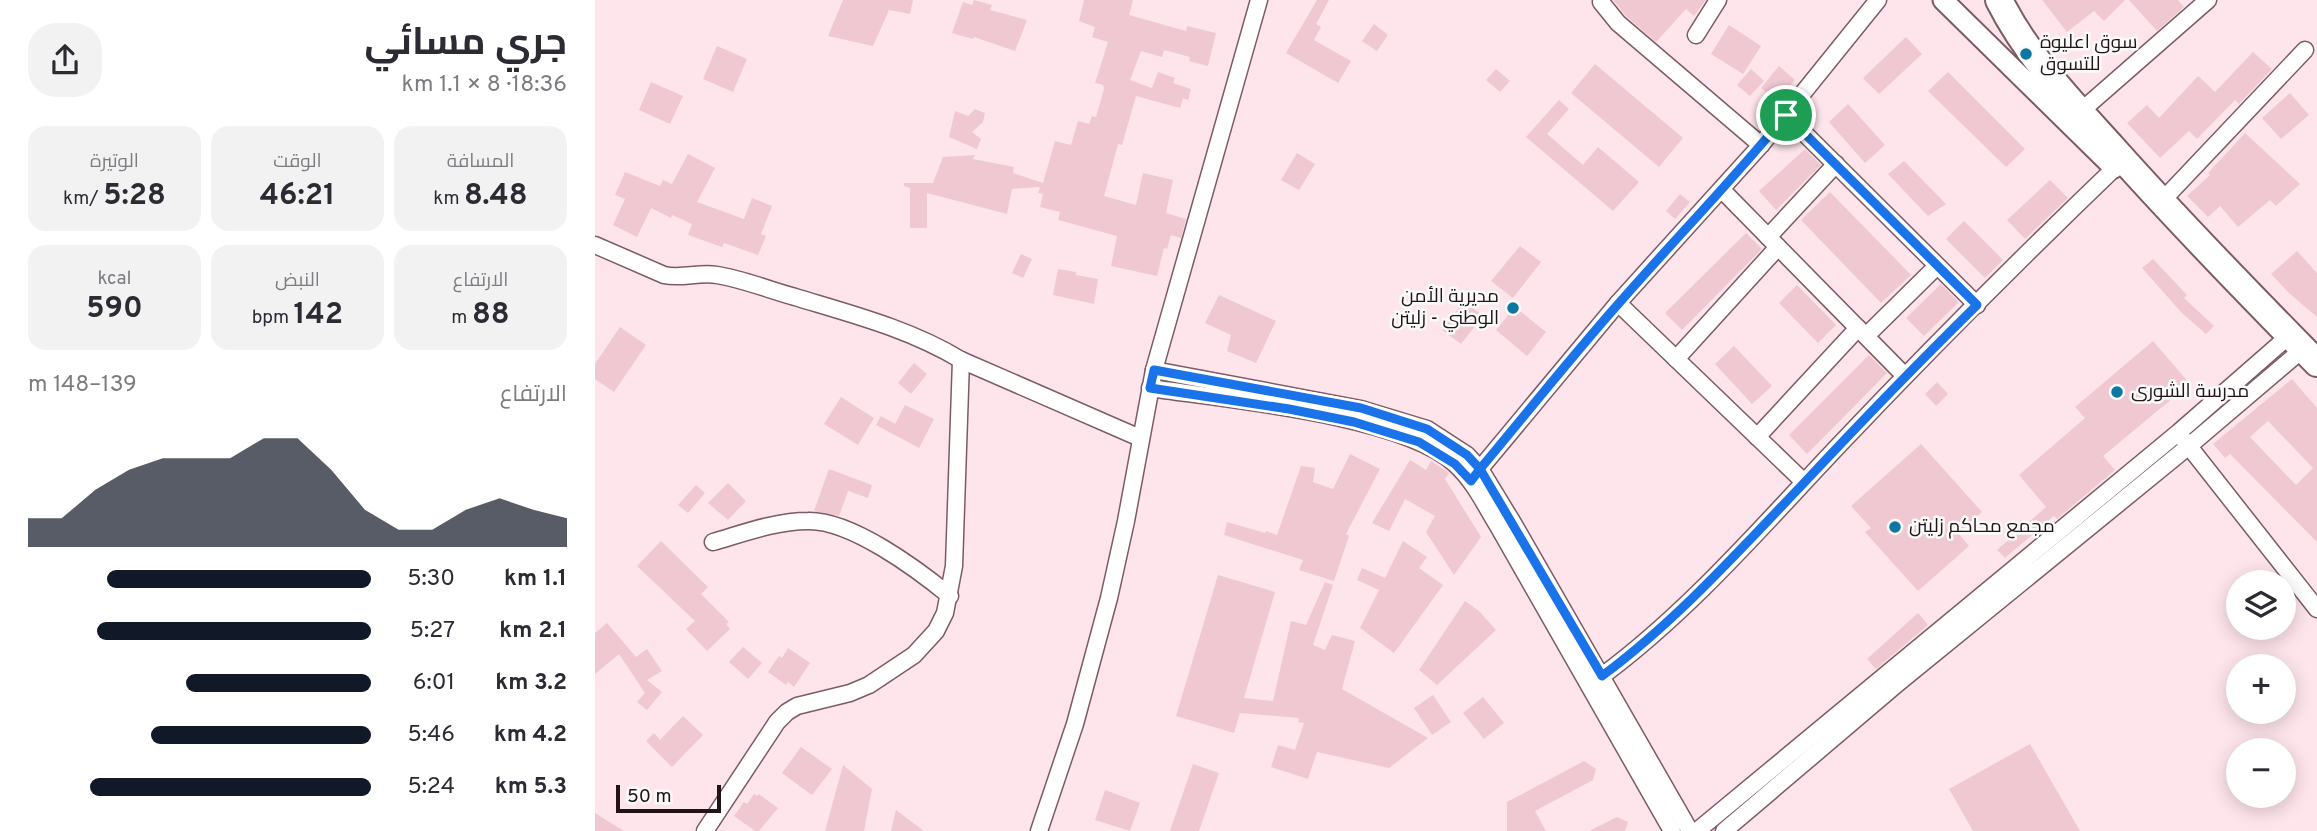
<!DOCTYPE html>
<html lang="ar">
<head>
<meta charset="utf-8">
<style>
  body { margin:0; font-family:Overpass,Cairo,sans-serif; background:#f2f2f3; color:#2b2b33; direction:rtl; height:100vh; display:flex; flex-direction:column; font-size:26px; white-space:nowrap }
  * { box-sizing:border-box; margin:0 }
  p { font-size:23px; color:#7c7c81 }
  .icon { flex:none; width:38px; height:38px; fill:none; stroke:currentColor; stroke-width:2; stroke-linecap:round; stroke-linejoin:round }
  .map { position:relative; flex:1; overflow:hidden; direction:ltr }
  .drawer { display:flex; flex-direction:column; background:#fff; width:595px }
  .drawer>* { flex:none }
  .buttons { position:absolute; left:1631px; top:570px; display:grid; gap:14px }
  .buttons a { display:grid; place-items:center; width:70px; height:70px; border-radius:50%; background:#fff; box-shadow:0 4px 18px #0003; font-size:35px }
  .scale { position:absolute; left:21px; bottom:18px; width:105px; box-sizing:border-box; padding-left:7px; border:4px solid #211317; border-top:0; font-size:19px; line-height:24px; white-space:nowrap; color:#211317; -webkit-text-stroke:5px #f9faf9; paint-order:stroke }
  .pin { position:absolute; display:grid; place-items:center; width:60px; height:60px; color:#fff; margin:-30px; border:4px solid #fff; border-radius:50%; box-shadow:0 2px 7px #0007 }
  .round { display:grid; place-items:center; flex:none; width:74px; height:74px; border-radius:28px; background:#f2f2f3 }
  .headline { display:flex; align-items:center; justify-content:space-between; height:119px; padding:0 28px }
  h1 { font-size:38px; font-weight:700; line-height:52px }
  .metrics { display:grid; grid-template-columns:repeat(3,1fr); gap:10px; height:119px; padding:7px 28px }
  .metrics div { display:grid; align-content:center; border-radius:18px; background:#f2f2f3; text-align:center }
  .metrics b { font-size:30px; font-weight:700 }
  .metrics small { font-size:19px; font-weight:400 }
  .metrics p { font-size:19px }
  .chart { height:196px; padding:14px 28px }
  .chart p { display:flex; justify-content:space-between }
  .chart svg { width:100%; height:126px; margin-top:7px; fill:#111827; opacity:.7 }
  ul { padding:0 28px; list-style:none; font-size:23px }
  li { display:grid; grid-template-columns:112px 84px 1fr; align-items:center; height:52px }
  li i { height:18px; border-radius:9px; background:#111827 }
  main { display:flex; flex:1; min-height:0 }
  .map>svg:first-child { display:block }
  .building { fill:#f0c8d2; fill-rule:evenodd }
  .lines { fill:none; stroke-linecap:round; stroke-linejoin:round }
  .minor-casing { stroke:#7d5b63; stroke-width:19 }
  .tertiary-casing { stroke:#7d5b63; stroke-width:23 }
  .trunk-casing { stroke:#7d5b63; stroke-width:30 }
  .minor { stroke:#fff; stroke-width:16 }
  .tertiary { stroke:#fff; stroke-width:19 }
  .trunk { stroke:#fff; stroke-width:26 }
  .route-casing { stroke:#fff; stroke-width:14 }
  .route { stroke:#1a73e8; stroke-width:9 }
  .poi-dot { fill:#0d77a2; stroke:#f9faf9; stroke-width:2.5 }
  .labels { text-anchor:middle; dominant-baseline:central; stroke-width:5; stroke-linejoin:round; paint-order:stroke }
  .poi-label { font-size:19px; fill:#211317; stroke:#f9faf9; text-anchor:start }
</style>
</head>
<body>
<main>
<div class="map">
<svg width="1722" height="831" viewBox="0 0 1722 831">
  <rect width="100%" height="100%" fill="#fee5eb"/>
  <g class="building">
    <path d="M 248,0 L 318,0 L 315,14 L 294,10 L 278,46 L 233,36 Z"/>
    <path d="M 379,0 L 397,5 L 395,10 L 432,20 L 420,51 L 379,37 L 378,39 L 357,33 L 368,2 L 377,5 Z"/>
    <path d="M 489,0 L 538,0 L 534,15 L 591,31 L 592,26 L 621,33 L 613,66 L 594,61 L 595,57 L 569,50 L 567,57 L 546,51 L 535,80 L 557,88 L 563,72 L 580,78 L 578,83 L 596,89 L 593,100 L 588,98 L 585,108 L 541,96 L 527,145 L 523,144 L 509,196 L 541,205 L 548,173 L 578,180 L 571,213 L 591,219 L 586,238 L 576,235 L 572,249 L 569,248 L 562,276 L 516,266 L 522,236 L 463,220 L 465,212 L 445,207 L 448,194 L 443,193 L 445,187 L 417,189 L 412,214 L 332,193 L 332,228 L 315,228 L 315,188 L 309,186 L 309,183 L 338,183 L 348,157 L 380,155 L 378,159 L 419,167 L 418,173 L 448,183 L 460,141 L 476,145 L 483,121 L 494,124 L 497,116 L 501,117 L 509,89 L 508,85 L 500,83 L 513,42 L 497,37 L 500,27 L 484,21 Z"/>
    <path d="M 722,0 L 734,0 L 721,24 L 726,27 L 719,40 L 756,61 L 743,83 L 691,53 Z"/>
    <path d="M 1018,0 L 1111,0 L 1099,16 L 1091,9 L 1061,42 L 1031,16 Z"/>
    <path d="M 1447,0 L 1530,0 L 1509,21 L 1499,11 L 1472,32 Z"/>
    <path d="M 1534,0 L 1583,0 L 1589,7 L 1562,31 Z"/>
    <path d="M 779,24 L 793,35 L 782,51 L 767,41 Z"/>
    <path d="M 1134,25 L 1166,46 L 1148,74 L 1116,54 Z"/>
    <path d="M 1311,37 L 1327,54 L 1284,94 L 1268,78 Z"/>
    <path d="M 122,46 L 152,59 L 138,92 L 108,79 Z"/>
    <path d="M 1658,52 L 1677,69 L 1644,104 L 1640,100 L 1602,139 L 1594,131 L 1565,158 L 1532,123 L 1552,105 L 1564,118 L 1603,76 L 1620,92 Z"/>
    <path d="M 1000,64 L 1088,138 L 1064,167 L 976,93 Z"/>
    <path d="M 1184,66 L 1200,80 L 1181,101 L 1166,88 Z"/>
    <path d="M 901,69 L 915,81 L 905,92 L 891,80 Z"/>
    <path d="M 1156,69 L 1169,81 L 1155,96 L 1142,85 Z"/>
    <path d="M 1353,72 L 1430,149 L 1411,167 L 1333,91 Z"/>
    <path d="M 56,82 L 88,96 L 75,124 L 44,110 Z"/>
    <path d="M 1695,93 L 1714,115 L 1686,139 L 1667,118 Z"/>
    <path d="M 964,100 L 974,109 L 952,134 L 988,165 L 1003,147 L 1044,182 L 1018,211 L 931,137 Z"/>
    <path d="M 1253,104 L 1290,145 L 1270,163 L 1234,122 Z"/>
    <path d="M 380,109 L 390,113 L 388,122 L 377,132 L 386,139 L 382,149 L 354,137 L 360,111 L 373,116 Z"/>
    <path d="M 1650,133 L 1705,184 L 1681,206 L 1675,200 L 1643,227 L 1625,206 L 1613,217 L 1592,196 L 1615,175 L 1613,173 Z"/>
    <path d="M 1210,149 L 1226,165 L 1181,210 L 1164,191 Z"/>
    <path d="M 702,153 L 720,164 L 704,190 L 686,180 Z"/>
    <path d="M 93,154 L 120,168 L 102,202 L 149,219 L 157,198 L 177,206 L 166,234 L 171,236 L 163,255 L 129,243 L 127,247 L 93,235 L 97,224 L 77,215 L 76,218 L 56,208 L 42,237 L 18,225 L 30,199 L 20,195 L 30,172 L 65,186 L 68,180 L 77,184 Z"/>
    <path d="M 1309,161 L 1351,204 L 1333,216 L 1293,174 Z"/>
    <path d="M 1455,180 L 1473,198 L 1430,239 L 1412,220 Z"/>
    <path d="M 1235,192 L 1316,275 L 1286,303 L 1206,220 Z"/>
    <path d="M 1085,194 L 1095,202 L 1080,219 L 1071,211 Z"/>
    <path d="M 1369,221 L 1408,260 L 1390,278 L 1351,239 Z"/>
    <path d="M 1151,233 L 1167,249 L 1087,330 L 1070,313 Z"/>
    <path d="M 925,246 L 946,262 L 918,298 L 896,281 Z"/>
    <path d="M 1702,251 L 1722,273 L 1722,317 L 1694,293 L 1676,274 Z"/>
    <path d="M 426,254 L 437,259 L 428,278 L 417,273 Z"/>
    <path d="M 1558,259 L 1592,295 L 1589,298 L 1619,326 L 1611,334 L 1587,313 L 1547,268 Z"/>
    <path d="M 463,269 L 481,272 L 481,275 L 503,279 L 499,304 L 458,295 Z"/>
    <path d="M 1346,284 L 1364,302 L 1329,336 L 1311,318 Z"/>
    <path d="M 1202,285 L 1241,325 L 1223,343 L 1184,303 Z"/>
    <path d="M 624,295 L 681,321 L 661,363 L 632,351 L 636,335 L 610,323 Z"/>
    <path d="M 869,301 L 888,316 L 866,344 L 847,330 Z"/>
    <path d="M 920,307 L 951,332 L 932,356 L 901,330 Z"/>
    <path d="M 25,327 L 51,345 L 19,392 L 0,379 L 0,364 Z"/>
    <path d="M 1558,341 L 1595,384 L 1508,456 L 1520,470 L 1462,519 L 1459,516 L 1410,558 L 1402,550 L 1451,507 L 1424,475 L 1490,418 L 1480,407 Z"/>
    <path d="M 1139,346 L 1177,386 L 1157,404 L 1120,364 Z"/>
    <path d="M 1274,355 L 1292,373 L 1212,454 L 1194,435 Z"/>
    <path d="M 319,363 L 332,374 L 316,394 L 303,383 Z"/>
    <path d="M 1697,379 L 1722,408 L 1722,542 L 1635,454 L 1630,458 L 1618,444 ZM 1673,421 L 1718,468 L 1701,485 L 1655,437 Z"/>
    <path d="M 1342,382 L 1353,394 L 1341,406 L 1330,394 Z"/>
    <path d="M 246,397 L 279,418 L 263,445 L 229,424 Z"/>
    <path d="M 310,405 L 339,419 L 324,448 L 281,425 L 286,416 L 300,424 Z"/>
    <path d="M 1326,444 L 1387,512 L 1363,533 L 1374,546 L 1323,591 L 1270,532 L 1276,528 L 1256,506 Z"/>
    <path d="M 755,454 L 785,469 L 751,534 L 754,536 L 739,581 L 704,570 L 708,560 L 629,535 L 632,522 L 670,533 L 671,531 L 682,535 L 706,466 L 720,468 L 718,482 L 738,489 Z"/>
    <path d="M 815,460 L 831,470 L 836,461 L 854,473 L 850,479 L 886,537 L 859,575 L 831,532 L 840,516 L 810,499 L 794,531 L 777,523 Z"/>
    <path d="M 234,469 L 277,485 L 273,498 L 253,491 L 244,516 L 219,511 Z"/>
    <path d="M 133,483 L 151,501 L 133,520 L 113,503 Z"/>
    <path d="M 101,485 L 110,493 L 93,513 L 83,505 Z"/>
    <path d="M 66,541 L 113,587 L 106,594 L 134,622 L 131,624 L 135,629 L 112,651 L 91,629 L 100,621 L 42,566 Z"/>
    <path d="M 808,541 L 832,557 L 824,568 L 848,585 L 799,653 L 765,628 L 784,590 L 762,580 L 767,568 L 790,578 Z"/>
    <path d="M 623,575 L 680,592 L 649,698 L 678,701 L 696,621 L 711,625 L 730,582 L 738,585 L 718,645 L 730,650 L 737,635 L 760,641 L 747,689 L 833,738 L 794,768 L 722,752 L 713,779 L 676,767 L 683,745 L 700,750 L 709,723 L 703,722 L 704,718 L 645,713 L 639,733 L 581,716 Z"/>
    <path d="M 870,601 L 884,611 L 901,630 L 842,685 L 824,670 Z"/>
    <path d="M 1323,613 L 1333,625 L 1281,669 L 1272,659 Z"/>
    <path d="M 12,623 L 41,657 L 52,649 L 67,671 L 52,680 L 67,692 L 52,710 L 42,702 L 50,693 L 24,654 L 0,674 L 0,633 Z"/>
    <path d="M 148,647 L 167,663 L 153,679 L 134,662 Z"/>
    <path d="M 193,648 L 215,663 L 199,687 L 193,682 L 191,685 L 173,672 L 184,656 L 187,658 Z"/>
    <path d="M 838,695 L 856,722 L 837,735 L 819,708 Z"/>
    <path d="M 888,697 L 909,723 L 889,739 L 868,713 Z"/>
    <path d="M 88,716 L 108,735 L 77,767 L 51,741 L 59,733 L 65,740 Z"/>
    <path d="M 1435,744 L 1485,831 L 1378,831 L 1354,789 Z"/>
    <path d="M 206,747 L 237,769 L 217,795 L 187,773 Z"/>
    <path d="M 989,761 L 1001,769 L 998,780 L 940,811 L 951,831 L 912,831 L 912,802 Z"/>
    <path d="M 598,764 L 624,773 L 604,831 L 575,831 Z"/>
    <path d="M 248,765 L 277,789 L 269,831 L 230,831 Z"/>
    <path d="M 510,790 L 545,803 L 535,831 L 500,820 Z"/>
    <path d="M 159,794 L 162,796 L 164,794 L 183,808 L 164,831 L 160,831 L 139,816 L 149,802 L 152,804 Z"/>
    <path d="M 301,810 L 329,831 L 296,831 Z"/>
    <path d="M 0,813 L 29,831 L 0,831 Z"/>
    <path d="M 1022,817 L 1033,822 L 1030,831 L 994,831 Z"/>
  </g>
  <g class="lines">
    <g class="minor-casing">
      <g id="minor">
        <path d="M 1006,2 L 1023,23 L 1166,145"/>
        <path d="M 1101,35 L 1123,0"/>
        <path d="M 1485,112 L 1613,0"/>
        <path d="M 1191,115 L 1382,305"/>
        <path d="M 1127,190 L 1310,376"/>
        <path d="M 1566,202 L 1710,50"/>
        <path d="M 1173,237 L 1241,164"/>
        <path d="M 0,245 L 69,275 C 86,279 104,272 122,275 C 148,279 174,290 200,297 C 256,314 315,329 366,360 L 545,438"/>
        <path d="M 1023,303 L 1209,482"/>
        <path d="M 1271,336 L 1342,266"/>
        <path d="M 1081,359 L 1183,247"/>
        <path d="M 559,370 L 766,409 L 832,429 L 872,455 L 885,469 L 918,523 L 1095,831"/>
        <path d="M 555,388 C 629,399 807,415 860,464 C 879,481 890,505 903,526 L 1077,831"/>
        <path d="M 1162,437 L 1263,328"/>
        <path d="M 1589,440 L 1722,609"/>
        <path d="M 879,476 L 1023,303 L 1166,145 L 1283,0"/>
        <path d="M 118,542 C 149,533 181,521 213,521 C 256,520 322,569 355,596"/>
        <path d="M 1007,676 C 1096,610 1169,524 1246,443 C 1337,347 1431,253 1527,161"/>
        <path d="M 110,831 L 182,722 L 192,712 L 202,706 L 255,693 L 274,685 L 319,655 L 341,631 L 350,613 L 359,566 L 366,360"/>
        <path d="M 444,831 L 480,724 L 514,598 L 531,521 L 559,370 L 664,0"/>
        <path d="M 1102,831 L 1584,432 L 1695,335"/>
        <path d="M 1129,831 L 1302,684 L 1594,446 L 1708,349"/>
      </g>
    </g>
    <g class="tertiary-casing">
      <path id="tertiary" d="M 1348,0 L 1519,168"/>
    </g>
    <g class="trunk-casing">
      <path id="trunk" d="M 1404,0 C 1432,56 1475,101 1517,147 C 1583,221 1652,292 1722,363"/>
    </g>
    <use href="#minor" class="minor"/>
    <use href="#tertiary" class="tertiary"/>
    <use href="#trunk" class="trunk"/>
  </g>
  <g class="lines">
    <g class="route-casing">
      <path id="route" d="M 1191,115 C 1138,180 1080,239 1025,302 C 977,356 932,413 885,469 L 876,481 L 860,464 L 824,442 L 759,422 L 694,409 L 555,388 L 559,370 L 766,408 L 832,429 L 872,455 L 885,469 L 1007,676 C 1081,621 1143,552 1207,485 C 1264,424 1322,364 1382,305 L 1191,115"/>
    </g>
    <use href="#route" class="route"/>
  </g>
  <g class="poi-dot">
    <circle cx="1431" cy="54" r="7"/>
    <circle cx="918" cy="308" r="7"/>
    <circle cx="1522" cy="392" r="7"/>
    <circle cx="1300" cy="527" r="7"/>
  </g>
  <g class="labels">
    <g class="poi-label">
      <text x="1445" y="43">سوق اعليوة<tspan x="1445" dy="22">للتسوق</tspan></text>
      <text x="904" y="297" text-anchor="end">مديرية الأمن<tspan x="904" dy="22">الوطني - زليتن</tspan></text>
      <text x="1536" y="392">مدرسة الشورى</text>
      <text x="1314" y="527">مجمع محاكم زليتن</text>
    </g>
  </g>
</svg>
<div class="buttons">
<a><svg class="icon" aria-label="layers" viewBox="0 0 24 24"><path d="M12 4l9 5-9 5-9-5zM3 14l9 5 9-5"/></svg></a>
<a>+</a>
<a>−</a>
</div>
<div class="scale">50 m</div>
<div class="pin" style="left:1191px;top:115px;background:#1e9e55"><svg class="icon" aria-label="arrive" viewBox="0 0 24 24"><path d="M6 21V4h12l-3 4 3 4H6"/></svg></div>
</div>
<section class="drawer">
<div class="headline"><div><h1>جري مسائي</h1><p>18:36 · 8 × 1.1 km</p></div><a class="round"><svg class="icon" aria-label="share" viewBox="0 0 24 24"><path d="M12 15V3M7 8l5-5 5 5M5 13v7h14v-7"/></svg></a></div>
<div class="metrics">
<div><p>المسافة</p><b>8.48<small> km</small></b></div>
<div><p>الوقت</p><b>46:21</b></div>
<div><p>الوتيرة</p><b>5:28<small> /km</small></b></div>
</div>
<div class="metrics">
<div><p>الارتفاع</p><b>88<small> m</small></b></div>
<div><p>النبض</p><b>142<small> bpm</small></b></div>
<div><p>kcal</p><b>590</b></div>
</div>
<div class="chart"><p><span>الارتفاع</span>139–148 m</p>
<svg viewBox="0 0 160 44" preserveAspectRatio="none"><path d="M0 44V34L10 34L20 24L30 17L40 13L50 13L60 13L70 6L80 6L90 17L100 31L110 38L120 38L130 31L140 27L150 31L160 34V44z"/></svg>
</div>
<ul>
<li><b>1.1 km</b>5:30<i style="width:77%"></i></li>
<li><b>2.1 km</b>5:27<i style="width:80%"></i></li>
<li><b>3.2 km</b>6:01<i style="width:54%"></i></li>
<li><b>4.2 km</b>5:46<i style="width:64%"></i></li>
<li><b>5.3 km</b>5:24<i style="width:82%"></i></li>
</ul>
</section>
</main>
</body>
</html>
